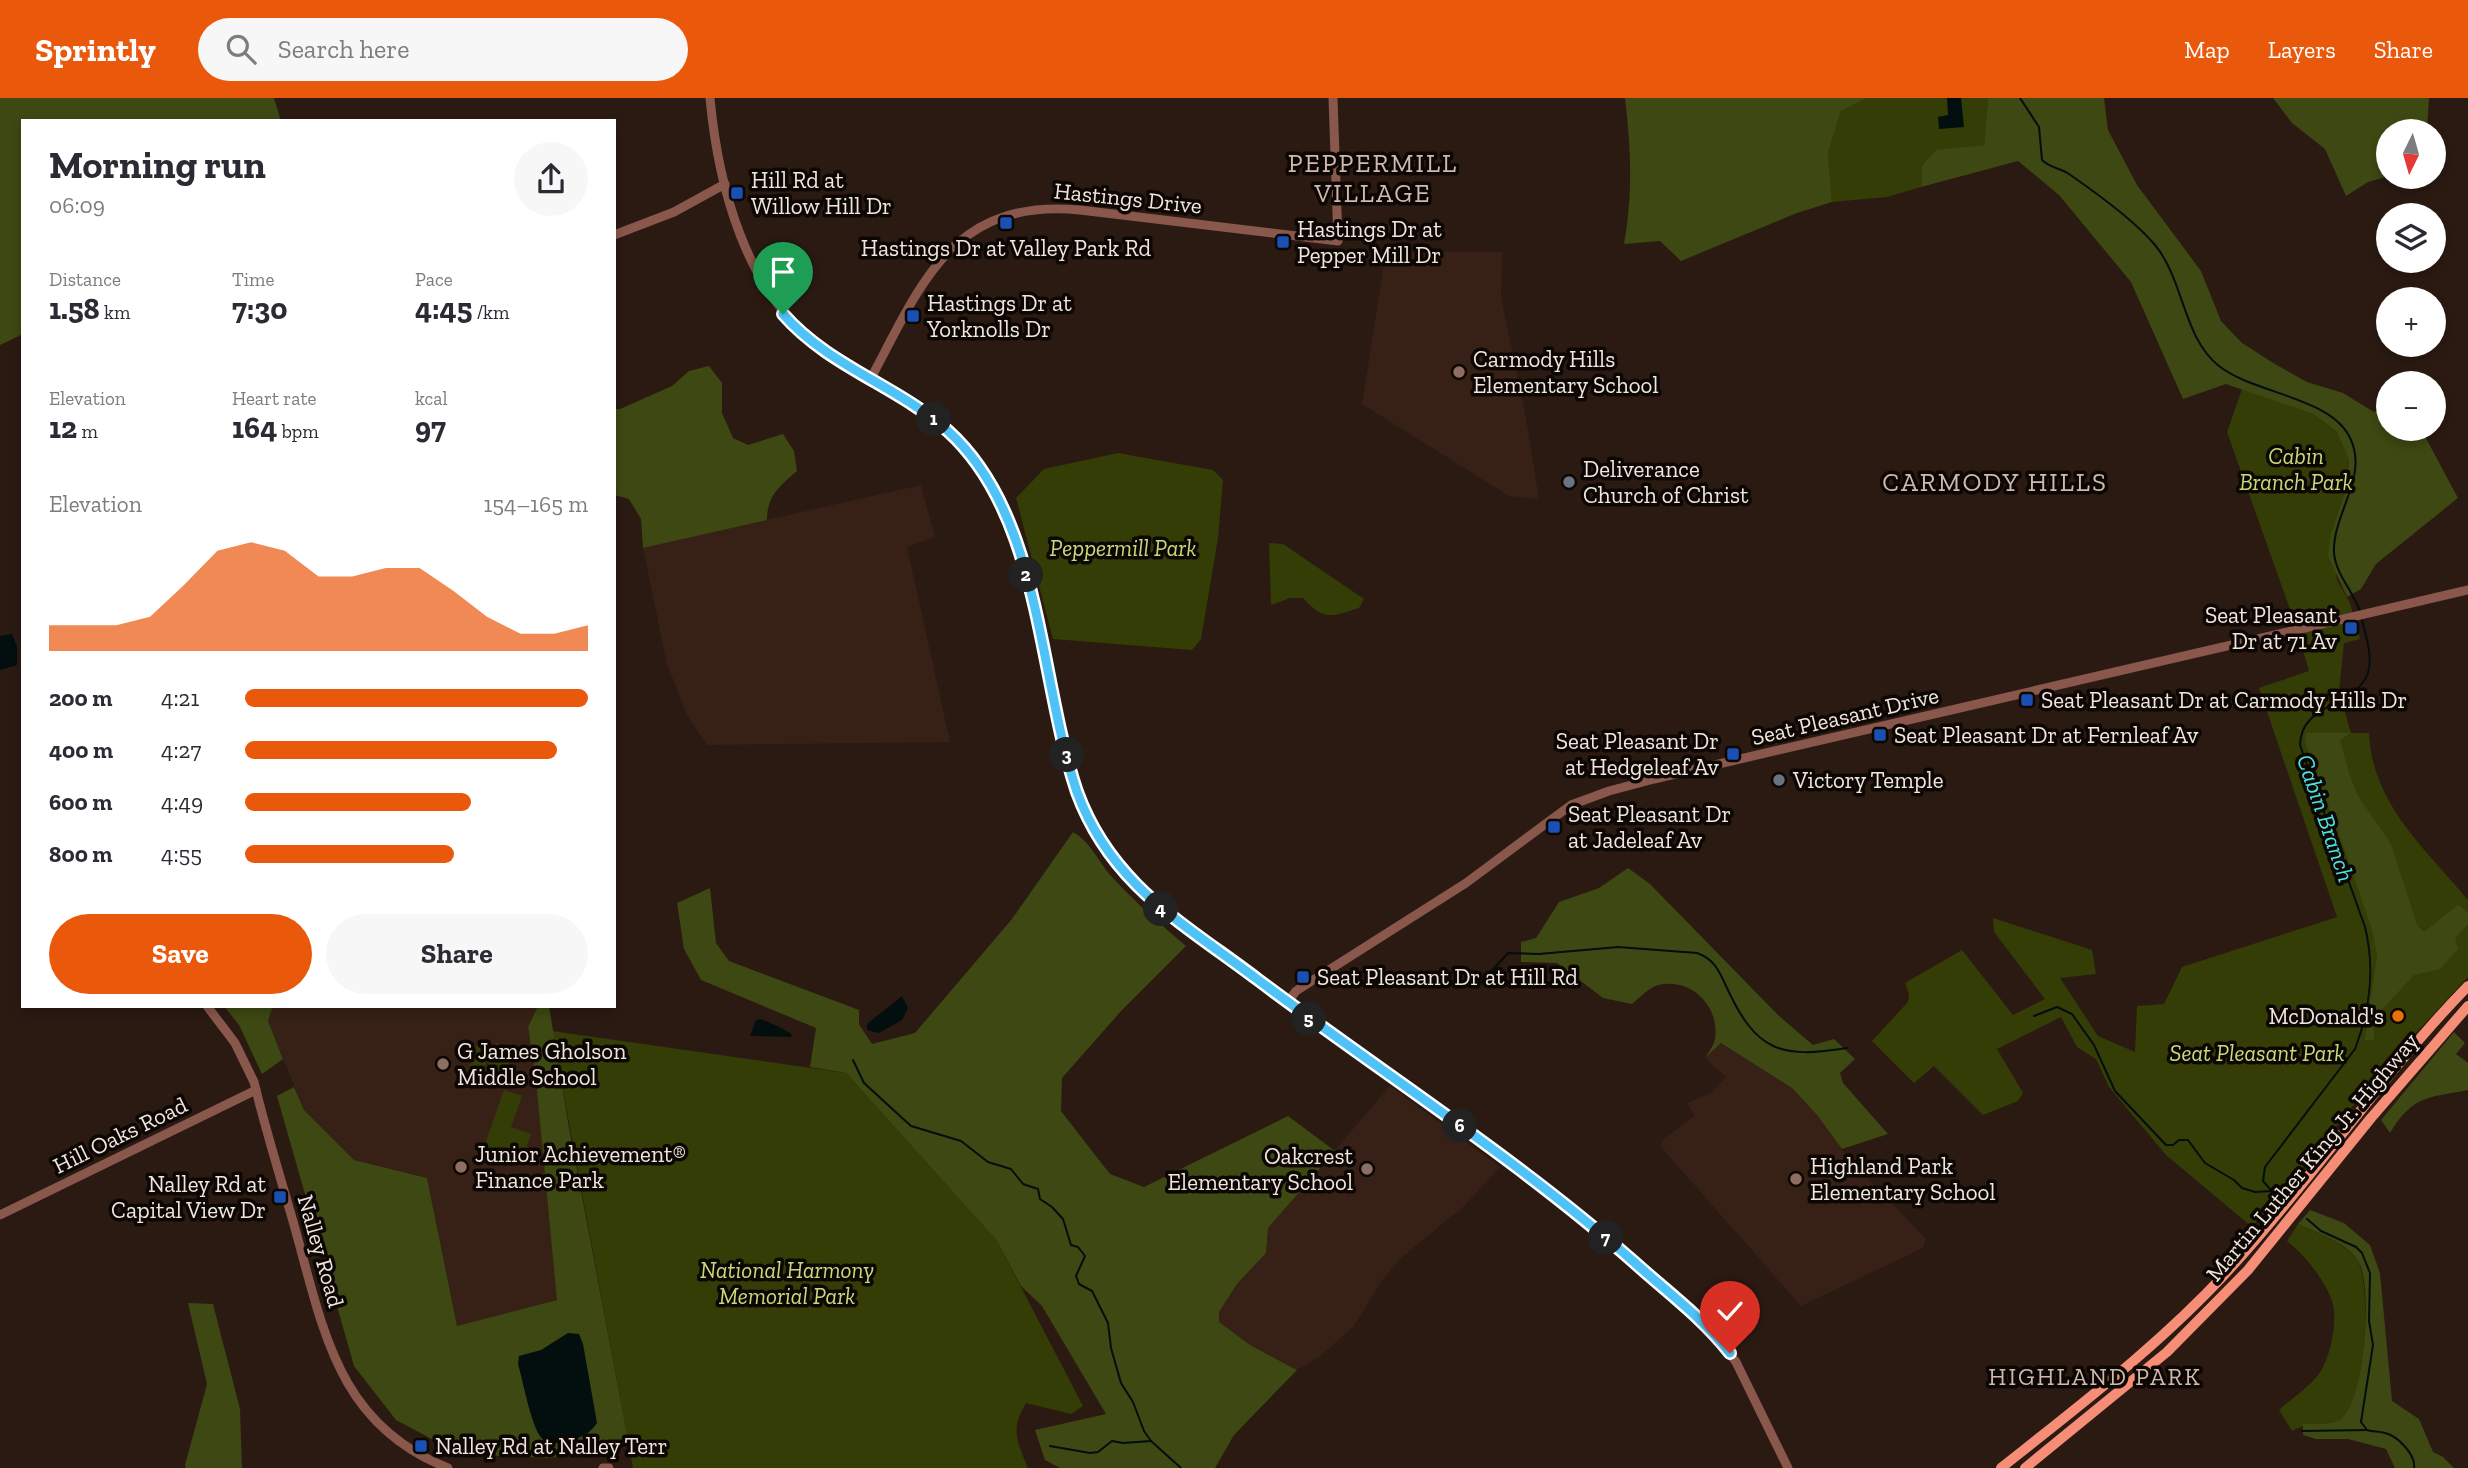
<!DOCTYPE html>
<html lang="en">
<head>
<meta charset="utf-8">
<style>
  body { margin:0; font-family:"Zilla Slab",serif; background:#f7f7f7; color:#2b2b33; height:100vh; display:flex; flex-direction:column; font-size:26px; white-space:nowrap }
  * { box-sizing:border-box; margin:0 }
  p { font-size:23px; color:#7c7c81 }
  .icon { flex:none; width:38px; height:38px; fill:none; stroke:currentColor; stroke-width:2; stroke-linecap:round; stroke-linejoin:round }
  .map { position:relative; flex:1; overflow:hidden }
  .side { position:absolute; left:21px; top:21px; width:595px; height:889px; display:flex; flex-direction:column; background:#fff; border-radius:0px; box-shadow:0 4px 10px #0003 }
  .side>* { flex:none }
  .needle { width:46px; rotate:185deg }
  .controls { position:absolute; left:2376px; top:21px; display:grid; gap:14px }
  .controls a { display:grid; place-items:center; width:70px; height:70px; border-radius:50%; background:#fff; box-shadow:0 4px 10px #0003; font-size:35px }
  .pin { position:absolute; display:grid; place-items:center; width:60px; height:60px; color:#fff; margin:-72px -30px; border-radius:50% 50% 50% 0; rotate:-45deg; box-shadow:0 0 7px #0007 }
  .pin .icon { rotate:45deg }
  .km { position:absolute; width:35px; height:35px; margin:-18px; border-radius:50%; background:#222; color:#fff; font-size:19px; line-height:35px; text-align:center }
  .round { display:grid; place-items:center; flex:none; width:74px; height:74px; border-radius:37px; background:#f7f7f7 }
  .headline { display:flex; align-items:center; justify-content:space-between; height:119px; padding:0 28px }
  h1 { font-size:38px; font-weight:700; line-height:52px }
  .stats { display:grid; grid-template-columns:repeat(3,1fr); gap:10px; height:119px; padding:7px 28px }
  .stats div { display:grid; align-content:center }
  .stats b { font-size:30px; font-weight:700 }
  .stats small { font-size:19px; font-weight:400 }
  .stats p { font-size:19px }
  .chart { height:196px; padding:14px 28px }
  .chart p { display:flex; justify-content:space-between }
  .chart svg { width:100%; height:126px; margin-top:7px; fill:#ea580c; opacity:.7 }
  .cta { display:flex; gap:14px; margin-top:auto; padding:14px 28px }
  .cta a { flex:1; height:80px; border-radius:42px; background:#ea580c; color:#fff; font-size:28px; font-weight:700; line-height:80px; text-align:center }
  .cta a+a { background:#f7f7f7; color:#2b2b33 }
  ul { padding:0 28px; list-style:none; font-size:23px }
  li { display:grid; grid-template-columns:112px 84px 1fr; align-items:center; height:52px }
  li i { height:18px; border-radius:9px; background:#ea580c }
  header { display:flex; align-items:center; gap:42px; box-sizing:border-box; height:98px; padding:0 35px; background:#ea580c; color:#fff }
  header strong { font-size:33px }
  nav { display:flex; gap:38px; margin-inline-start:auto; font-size:24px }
  .search { width:490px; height:63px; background:#f7f7f7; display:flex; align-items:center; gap:18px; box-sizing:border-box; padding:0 24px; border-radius:38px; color:#7c7c81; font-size:26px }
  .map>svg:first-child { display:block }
  .built { fill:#372116 }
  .green { fill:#343d06 }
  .forest { fill:#3d4812 }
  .water { fill:#030e0e }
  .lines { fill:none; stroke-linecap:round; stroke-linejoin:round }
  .stream { stroke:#030e0e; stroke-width:2 }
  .tertiary { stroke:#89574b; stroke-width:9 }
  .primary { stroke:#f68e77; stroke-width:10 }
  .route-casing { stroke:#fff; stroke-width:14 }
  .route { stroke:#4fc3f7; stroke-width:9 }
  .transit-dot { fill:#1a4fb4; stroke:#0d0704; stroke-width:2.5 }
  .education-dot { fill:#8d6e63; stroke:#0d0704; stroke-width:2.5 }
  .worship-dot { fill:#6b7280; stroke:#0d0704; stroke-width:2.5 }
  .food-dot { fill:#e8710a; stroke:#0d0704; stroke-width:2.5 }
  .labels { text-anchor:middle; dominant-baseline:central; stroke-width:7; stroke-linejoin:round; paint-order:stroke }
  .poi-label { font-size:23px; fill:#f1e5df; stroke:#0d0704; text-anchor:start }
  .street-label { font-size:23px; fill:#f1e5df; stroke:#0d0704 }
  .park-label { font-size:23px; font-style:italic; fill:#c6dc7b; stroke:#0d0704 }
  .water-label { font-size:24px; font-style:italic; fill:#4ae3e4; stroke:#0d0704 }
  .neighbourhood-label { font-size:24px; letter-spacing:2px; fill:#d0b9af; stroke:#0d0704 }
  .quarter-label { font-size:26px; letter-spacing:2px; fill:#d0b9af; stroke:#0d0704 }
</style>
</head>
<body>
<header>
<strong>Sprintly</strong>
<div class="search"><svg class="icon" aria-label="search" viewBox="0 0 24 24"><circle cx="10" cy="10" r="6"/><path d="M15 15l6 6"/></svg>Search here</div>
<nav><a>Map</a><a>Layers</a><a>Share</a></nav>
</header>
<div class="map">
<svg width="2468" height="1370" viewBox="0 0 2468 1370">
  <rect width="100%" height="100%" fill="#2a1a12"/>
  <g class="built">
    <path d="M 1386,153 L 1502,154 L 1501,198 L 1527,326 L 1539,401 L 1509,398 L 1362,306 Z"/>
    <path d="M 921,387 L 935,439 L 907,449 L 950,644 L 707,647 L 687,617 L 667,566 L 643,450 Z"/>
    <path d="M 273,908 L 538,908 L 528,929 L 536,982 L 558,1202 L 457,1228 L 427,1080 L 354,1062 L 304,1012 L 268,923 Z"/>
    <path d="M 1721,945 L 1792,990 L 1817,1017 L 1848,1060 L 1926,1141 L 1923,1150 L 1801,1208 L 1661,1049 L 1663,1041 L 1695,1018 L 1687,1005 L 1712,994 L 1726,979 L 1705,960 Z"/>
    <path d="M 1390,988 L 1500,1069 L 1463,1109 L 1401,1160 L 1383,1181 L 1353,1229 L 1319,1259 L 1297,1272 L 1250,1247 L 1219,1224 L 1219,1214 L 1237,1186 L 1266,1155 L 1268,1130 Z"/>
  </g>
  <g class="green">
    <path d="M 1867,0 L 1988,0 L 1984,48 L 1922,68 L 1921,89 L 1887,99 L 1832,104 L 1828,55 L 1841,12 Z"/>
    <path d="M 2242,291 L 2313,316 L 2336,333 L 2349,362 L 2347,388 L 2331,434 L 2337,482 L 2350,505 L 2360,541 L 2344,545 L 2339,594 L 2351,635 L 2369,635 C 2372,706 2425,750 2468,802 L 2468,879 L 2391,962 L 2252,1129 L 2166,1057 L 2109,989 L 2096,961 L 2077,949 L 2061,919 L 1997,951 L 2023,995 L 2018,1003 L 1983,1017 L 1934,968 L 1914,985 L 1872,943 L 1908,904 L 1909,896 L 1905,885 L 1962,852 L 2013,917 L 2045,901 L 1994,834 L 1993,820 L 2092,852 L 2096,876 L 2060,880 L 2098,938 L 2135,954 L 2137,908 L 2164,906 L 2182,869 L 2337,819 L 2259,590 L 2309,573 L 2292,517 L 2227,334 Z"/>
    <path d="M 1118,355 L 1213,372 L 1223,382 L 1218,440 L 1201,541 L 1192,552 L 1053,541 L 1016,400 L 1044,371 Z"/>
    <path d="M 1269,445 L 1283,446 L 1364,501 L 1359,510 C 1331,519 1324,523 1303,500 L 1290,500 L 1271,507 Z"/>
    <path d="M 552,933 L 846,975 L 997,1143 L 1083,1308 L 1071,1316 L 1026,1305 C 1010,1332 1017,1343 1028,1370 L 633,1370 Z"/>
    <path d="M 478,944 L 491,949 L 481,980 L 467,975 Z"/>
    <path d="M 496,945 L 515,951 L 501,987 L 483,980 Z"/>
    <path d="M 504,992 L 522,998 L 511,1029 L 531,1036 L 521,1065 L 483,1052 Z"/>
    <path d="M 2298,1126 C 2318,1136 2344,1144 2357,1162 C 2373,1186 2364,1300 2344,1319 C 2333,1329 2308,1323 2292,1333 L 2279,1312 C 2292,1300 2313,1287 2322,1271 C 2331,1255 2338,1221 2332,1203 C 2325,1182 2304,1156 2287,1143 Z"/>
  </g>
  <g class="forest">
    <path d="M 0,0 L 274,0 L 281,23 L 23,23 L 23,236 L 0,247 Z"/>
    <path d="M 1625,0 L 1867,0 L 1841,13 L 1828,55 L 1832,104 L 1797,115 L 1681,163 L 1660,143 L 1624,146 C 1633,96 1631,50 1625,0 Z"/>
    <path d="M 1988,0 L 2104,0 L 2108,32 L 2137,87 L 2201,173 L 2221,223 L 2242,245 L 2275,266 L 2307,284 L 2343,295 L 2374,314 L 2389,309 L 2389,331 L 2421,331 L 2458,400 L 2376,466 L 2361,491 L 2347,499 L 2328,458 L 2331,434 L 2347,388 L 2349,362 L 2336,333 L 2313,316 L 2226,286 L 2183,301 L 2131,184 L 2059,97 L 2018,63 L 1921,89 L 1922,68 L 1936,52 L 1984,47 Z"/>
    <path d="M 2273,0 L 2429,0 L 2427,33 L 2389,33 L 2389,78 L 2368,84 L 2346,98 L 2325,51 L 2292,25 Z"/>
    <path d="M 709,268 L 722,285 L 722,315 L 733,340 L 748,347 L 783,336 L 794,353 L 797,373 C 780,388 767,397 767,422 L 643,450 L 641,421 L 629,401 L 614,397 L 614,311 L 620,311 L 672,288 L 689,273 Z"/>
    <path d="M 2306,635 L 2351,635 L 2340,642 L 2350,678 L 2358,698 L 2391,746 L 2417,827 L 2424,834 L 2458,807 L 2468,815 L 2468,826 L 2455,840 L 2458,851 L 2440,871 L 2414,877 L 2373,921 L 2374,942 L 2365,942 L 2377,857 L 2372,832 L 2349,764 L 2305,644 Z"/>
    <path d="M 1073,734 C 1092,745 1098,764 1113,780 C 1136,805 1160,826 1186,848 L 1122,912 L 1062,980 L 1061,1013 L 1085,1044 L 1110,1076 L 1144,1089 L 1288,1018 L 1335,1053 L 1268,1130 L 1266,1155 L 1237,1186 L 1219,1214 L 1219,1224 L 1250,1247 L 1297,1272 L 1234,1337 L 1215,1370 L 1060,1370 L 1045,1362 L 1035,1332 L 1106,1316 L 1042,1208 L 1021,1188 L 997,1143 L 846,975 L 810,969 L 816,930 L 701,882 L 684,851 L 677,805 L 710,790 L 716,845 L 729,863 L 859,912 L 859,926 L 872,946 L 915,935 L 1012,821 Z"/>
    <path d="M 1628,770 L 1650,786 L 1779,918 L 1813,947 L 1834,941 L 1855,961 L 1840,975 L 1843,985 L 1888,1036 L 1842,1051 L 1817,1017 L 1792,990 L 1721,945 L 1705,960 C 1709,954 1714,947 1715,941 C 1720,908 1691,879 1658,887 C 1650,889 1639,900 1632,906 L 1603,900 L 1557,865 L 1521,864 L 1521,844 L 1536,840 L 1559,804 L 1599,790 Z"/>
    <path d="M 224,908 L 273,908 L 268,923 L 283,961 L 262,976 L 239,927 Z"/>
    <path d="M 538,908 L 549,908 L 568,1024 L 628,1342 L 550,1360 L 460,1356 L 396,1322 L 354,1268 L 277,998 L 294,989 L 304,1012 L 354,1062 L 427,1080 L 457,1228 L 557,1202 L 536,982 L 528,929 Z"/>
    <path d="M 2454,934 L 2465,945 L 2456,956 L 2468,965 L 2468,992 C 2428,1000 2413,997 2390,1035 L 2381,1022 Z"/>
    <path d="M 2310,1112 L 2344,1125 L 2370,1147 L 2380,1175 L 2392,1303 L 2419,1321 L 2433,1354 L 2443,1359 L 2454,1370 L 2395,1370 L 2386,1351 L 2348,1341 L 2316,1341 L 2303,1337 L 2303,1326 C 2315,1325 2336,1328 2344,1318 C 2364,1297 2372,1193 2360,1167 C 2350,1145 2318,1136 2298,1126 Z"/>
    <path d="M 188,1205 L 213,1206 L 240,1311 L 242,1370 L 186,1370 L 185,1367 L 207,1286 Z"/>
  </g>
  <g class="water">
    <path d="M 1947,0 L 1961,0 L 1964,29 L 1939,31 L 1938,19 L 1948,17 Z"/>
    <path d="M 12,536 L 17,549 L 17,567 L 0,572 L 0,538 Z"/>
    <path d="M 902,898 L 908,910 L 902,922 L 879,935 L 867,932 L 867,926 Z"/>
    <path d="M 760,921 C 767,923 788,932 792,937 L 791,939 L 750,938 L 756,922 Z"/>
    <path d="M 568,1235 L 579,1236 L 583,1246 L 597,1325 C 590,1335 583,1339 571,1342 C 562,1345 552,1347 544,1342 C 532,1335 523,1282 518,1266 L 519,1258 L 541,1252 Z"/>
  </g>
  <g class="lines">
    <g class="stream">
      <path d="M 2020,0 L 2039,29 L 2042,62 C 2050,70 2060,70 2069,76 C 2095,94 2136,124 2155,147 C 2184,182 2183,240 2219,268 C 2254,296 2333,299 2351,342 C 2368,380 2332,417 2334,455 C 2336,477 2353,493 2360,513"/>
      <path d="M 1476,890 L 1508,855 L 1539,856 L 1618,849 L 1697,855 C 1715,861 1720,875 1727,890 C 1756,953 1780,961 1847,950"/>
      <path d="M 2034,918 L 2057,909 L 2072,916 L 2094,947 L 2115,993 L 2166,1047 L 2173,1047 L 2179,1042 L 2188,1042 L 2205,1065 L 2234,1082 L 2242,1090 L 2255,1094 L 2271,1093"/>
      <path d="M 853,962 L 864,985 L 911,1028 L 961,1043 L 988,1064 L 1011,1071 L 1023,1086 L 1038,1091 L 1040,1101 L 1052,1109 L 1063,1121 L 1071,1147 L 1078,1149 L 1085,1158 L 1076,1178 L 1079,1186 L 1092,1193 L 1108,1225 L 1111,1250 L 1121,1285 L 1133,1304 L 1144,1333 L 1151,1343 L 1181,1370"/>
      <path d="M 2276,1098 L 2263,1083 L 2265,1069 L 2355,951 C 2370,912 2375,869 2365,829 L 2300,647 C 2301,604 2355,610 2368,575 C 2373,559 2366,538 2362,522"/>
      <path d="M 2307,1121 L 2321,1133 L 2356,1149 L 2362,1155 L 2370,1175 L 2369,1223 L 2373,1247 L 2361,1324 L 2367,1332 C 2373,1334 2379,1333 2385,1335 C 2398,1338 2416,1357 2414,1370"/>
      <path d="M 2302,1333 L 2367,1332"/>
      <path d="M 1050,1348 L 1090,1355 L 1098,1354 L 1112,1343 L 1123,1345 L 1151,1343"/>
    </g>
    <g class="tertiary">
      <path d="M 710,0 C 718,87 746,196 821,249 C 882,292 952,319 993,386 C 1014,420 1023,462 1031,501 C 1040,541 1049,581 1058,620 C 1065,649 1070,679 1082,707 C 1102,756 1137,793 1178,824 L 1505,1061 L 1588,1125 L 1669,1195 L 1716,1238 L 1736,1264 L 1788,1370"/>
      <path d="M 614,137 L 674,114 L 725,86"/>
      <path d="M 871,280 C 922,185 952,100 1080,112 L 1338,143 L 1333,0"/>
      <path d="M 1287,905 L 1296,893 L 1310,884 L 1466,785 L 1571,707 L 1609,693 L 1654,681 L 2468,492"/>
      <path d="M 207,908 L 235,945 L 254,984 C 266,1034 282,1084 296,1134 C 324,1235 339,1327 448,1370"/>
      <path d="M 0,1117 L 256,992"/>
      <path d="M 603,1370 L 609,1370"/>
    </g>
    <g class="primary">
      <path d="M 2001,1370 C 2083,1305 2166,1242 2236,1164 C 2317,1075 2384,974 2468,888"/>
      <path d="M 2025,1370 L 2167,1254 L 2248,1172 L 2371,1020 L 2468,908"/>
    </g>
  </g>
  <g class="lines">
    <g class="route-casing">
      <path id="route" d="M 783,216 C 828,268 898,288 948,333 C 1042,418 1038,579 1077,694 C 1111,787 1183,825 1257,881 C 1382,975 1516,1060 1634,1164 C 1666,1193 1703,1220 1730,1255"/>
    </g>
    <use href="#route" class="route"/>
  </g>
  <g class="transit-dot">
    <rect x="730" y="88" width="14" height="14" rx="3.5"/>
    <rect x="999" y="118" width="14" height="14" rx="3.5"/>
    <rect x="1276" y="137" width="14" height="14" rx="3.5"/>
    <rect x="906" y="211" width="14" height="14" rx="3.5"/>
    <rect x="2344" y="523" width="14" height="14" rx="3.5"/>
    <rect x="2020" y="595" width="14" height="14" rx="3.5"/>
    <rect x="1873" y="630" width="14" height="14" rx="3.5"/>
    <rect x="1726" y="649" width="14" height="14" rx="3.5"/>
    <rect x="1547" y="722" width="14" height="14" rx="3.5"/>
    <rect x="1296" y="872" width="14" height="14" rx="3.5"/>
    <rect x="273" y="1092" width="14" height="14" rx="3.5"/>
    <rect x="414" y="1341" width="14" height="14" rx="3.5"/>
  </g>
  <g class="education-dot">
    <circle cx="1459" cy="274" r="7"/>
    <circle cx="443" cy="966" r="7"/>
    <circle cx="461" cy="1069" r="7"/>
    <circle cx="1367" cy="1071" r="7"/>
    <circle cx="1796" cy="1081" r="7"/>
  </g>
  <g class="worship-dot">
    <circle cx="1569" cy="384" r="7"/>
    <circle cx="1779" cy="682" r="7"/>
  </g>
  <circle class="food-dot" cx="2398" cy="918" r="7"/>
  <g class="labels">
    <g class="poi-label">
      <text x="751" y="82">Hill Rd at<tspan x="751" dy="26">Willow Hill Dr</tspan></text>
      <text x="1297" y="131">Hastings Dr at<tspan x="1297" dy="26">Pepper Mill Dr</tspan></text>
      <text x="1006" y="150" text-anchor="middle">Hastings Dr at Valley Park Rd</text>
      <text x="927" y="205">Hastings Dr at<tspan x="927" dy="26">Yorknolls Dr</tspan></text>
      <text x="1473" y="261">Carmody Hills<tspan x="1473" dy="26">Elementary School</tspan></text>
      <text x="1583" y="371">Deliverance<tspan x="1583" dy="26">Church of Christ</tspan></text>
      <text x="2337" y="517" text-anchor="end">Seat Pleasant<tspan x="2337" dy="26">Dr at 71 Av</tspan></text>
      <text x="2041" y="602">Seat Pleasant Dr at Carmody Hills Dr</text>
      <text x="1894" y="637">Seat Pleasant Dr at Fernleaf Av</text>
      <text x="1719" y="643" text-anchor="end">Seat Pleasant Dr<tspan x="1719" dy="26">at Hedgeleaf Av</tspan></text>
      <text x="1793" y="682">Victory Temple</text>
      <text x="1568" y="716">Seat Pleasant Dr<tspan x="1568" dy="26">at Jadeleaf Av</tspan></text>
      <text x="1317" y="879">Seat Pleasant Dr at Hill Rd</text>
      <text x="2384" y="918" text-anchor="end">McDonald's</text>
      <text x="457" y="953">G James Gholson<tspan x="457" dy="26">Middle School</tspan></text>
      <text x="475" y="1056">Junior Achievement®<tspan x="475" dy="26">Finance Park</tspan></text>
      <text x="1353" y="1058" text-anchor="end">Oakcrest<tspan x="1353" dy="26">Elementary School</tspan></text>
      <text x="1810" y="1068">Highland Park<tspan x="1810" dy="26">Elementary School</tspan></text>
      <text x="266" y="1086" text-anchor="end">Nalley Rd at<tspan x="266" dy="26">Capital View Dr</tspan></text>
      <text x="435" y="1348">Nalley Rd at Nalley Terr</text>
    </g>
    <g class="street-label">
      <text transform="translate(1128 100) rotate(6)">Hastings Drive</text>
      <text transform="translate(1845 618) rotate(-13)">Seat Pleasant Drive</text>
      <text transform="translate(120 1037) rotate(-26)">Hill Oaks Road</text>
      <text transform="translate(2312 1059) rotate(-50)">Martin Luther King Jr. Highway</text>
      <text transform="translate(321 1153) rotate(74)">Nalley Road</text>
    </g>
    <g class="park-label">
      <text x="2296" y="358">Cabin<tspan x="2296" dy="26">Branch Park</tspan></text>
      <text x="1123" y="450">Peppermill Park</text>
      <text x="2257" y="955">Seat Pleasant Park</text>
      <text x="787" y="1172">National Harmony<tspan x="787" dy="26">Memorial Park</tspan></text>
    </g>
    <g class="water-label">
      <text transform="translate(2326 720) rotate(71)">Cabin Branch</text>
    </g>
    <g class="neighbourhood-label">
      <text x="2095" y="1278">HIGHLAND PARK</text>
    </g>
    <g class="quarter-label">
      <text x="1373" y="65">PEPPERMILL<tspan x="1373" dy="30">VILLAGE</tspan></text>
      <text x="1995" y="384">CARMODY HILLS</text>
    </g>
  </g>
</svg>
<div class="controls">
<a><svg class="needle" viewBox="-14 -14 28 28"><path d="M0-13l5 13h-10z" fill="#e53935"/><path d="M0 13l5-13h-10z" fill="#7c7c81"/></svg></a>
<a><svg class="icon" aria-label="layers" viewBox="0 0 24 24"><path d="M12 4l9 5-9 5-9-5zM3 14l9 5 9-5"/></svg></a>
<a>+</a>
<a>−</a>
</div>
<div class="pin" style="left:783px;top:216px;background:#1e9e55"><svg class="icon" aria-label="arrive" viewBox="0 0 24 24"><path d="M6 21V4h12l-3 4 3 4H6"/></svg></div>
<div class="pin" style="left:1730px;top:1255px;background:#d93025"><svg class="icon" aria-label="check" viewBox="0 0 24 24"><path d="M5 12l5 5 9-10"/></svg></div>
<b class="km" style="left:934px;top:321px">1</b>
<b class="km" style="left:1026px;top:477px">2</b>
<b class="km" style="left:1067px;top:657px">3</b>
<b class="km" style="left:1161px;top:811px">4</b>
<b class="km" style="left:1309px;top:921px">5</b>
<b class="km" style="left:1460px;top:1028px">6</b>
<b class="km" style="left:1606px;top:1140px">7</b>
<section class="side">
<div class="headline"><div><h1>Morning run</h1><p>06:09</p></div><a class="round"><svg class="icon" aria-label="share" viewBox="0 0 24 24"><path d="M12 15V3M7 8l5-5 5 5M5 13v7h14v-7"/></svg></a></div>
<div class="stats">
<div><p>Distance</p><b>1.58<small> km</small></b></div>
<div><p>Time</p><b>7:30</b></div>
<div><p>Pace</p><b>4:45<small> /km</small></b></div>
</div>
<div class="stats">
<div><p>Elevation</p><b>12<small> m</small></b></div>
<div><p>Heart rate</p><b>164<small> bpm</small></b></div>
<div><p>kcal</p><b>97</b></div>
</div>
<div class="chart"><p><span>Elevation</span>154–165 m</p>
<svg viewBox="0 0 160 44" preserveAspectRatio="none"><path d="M0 44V35L10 35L20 35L30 32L40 21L50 9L60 6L70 9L80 18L90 18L100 15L110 15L120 23L130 32L140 38L150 38L160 35V44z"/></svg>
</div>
<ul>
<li><b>200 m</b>4:21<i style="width:100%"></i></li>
<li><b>400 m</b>4:27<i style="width:91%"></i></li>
<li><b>600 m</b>4:49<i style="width:66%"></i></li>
<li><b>800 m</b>4:55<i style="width:61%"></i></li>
</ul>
<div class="cta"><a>Save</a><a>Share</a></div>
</section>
</div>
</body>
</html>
